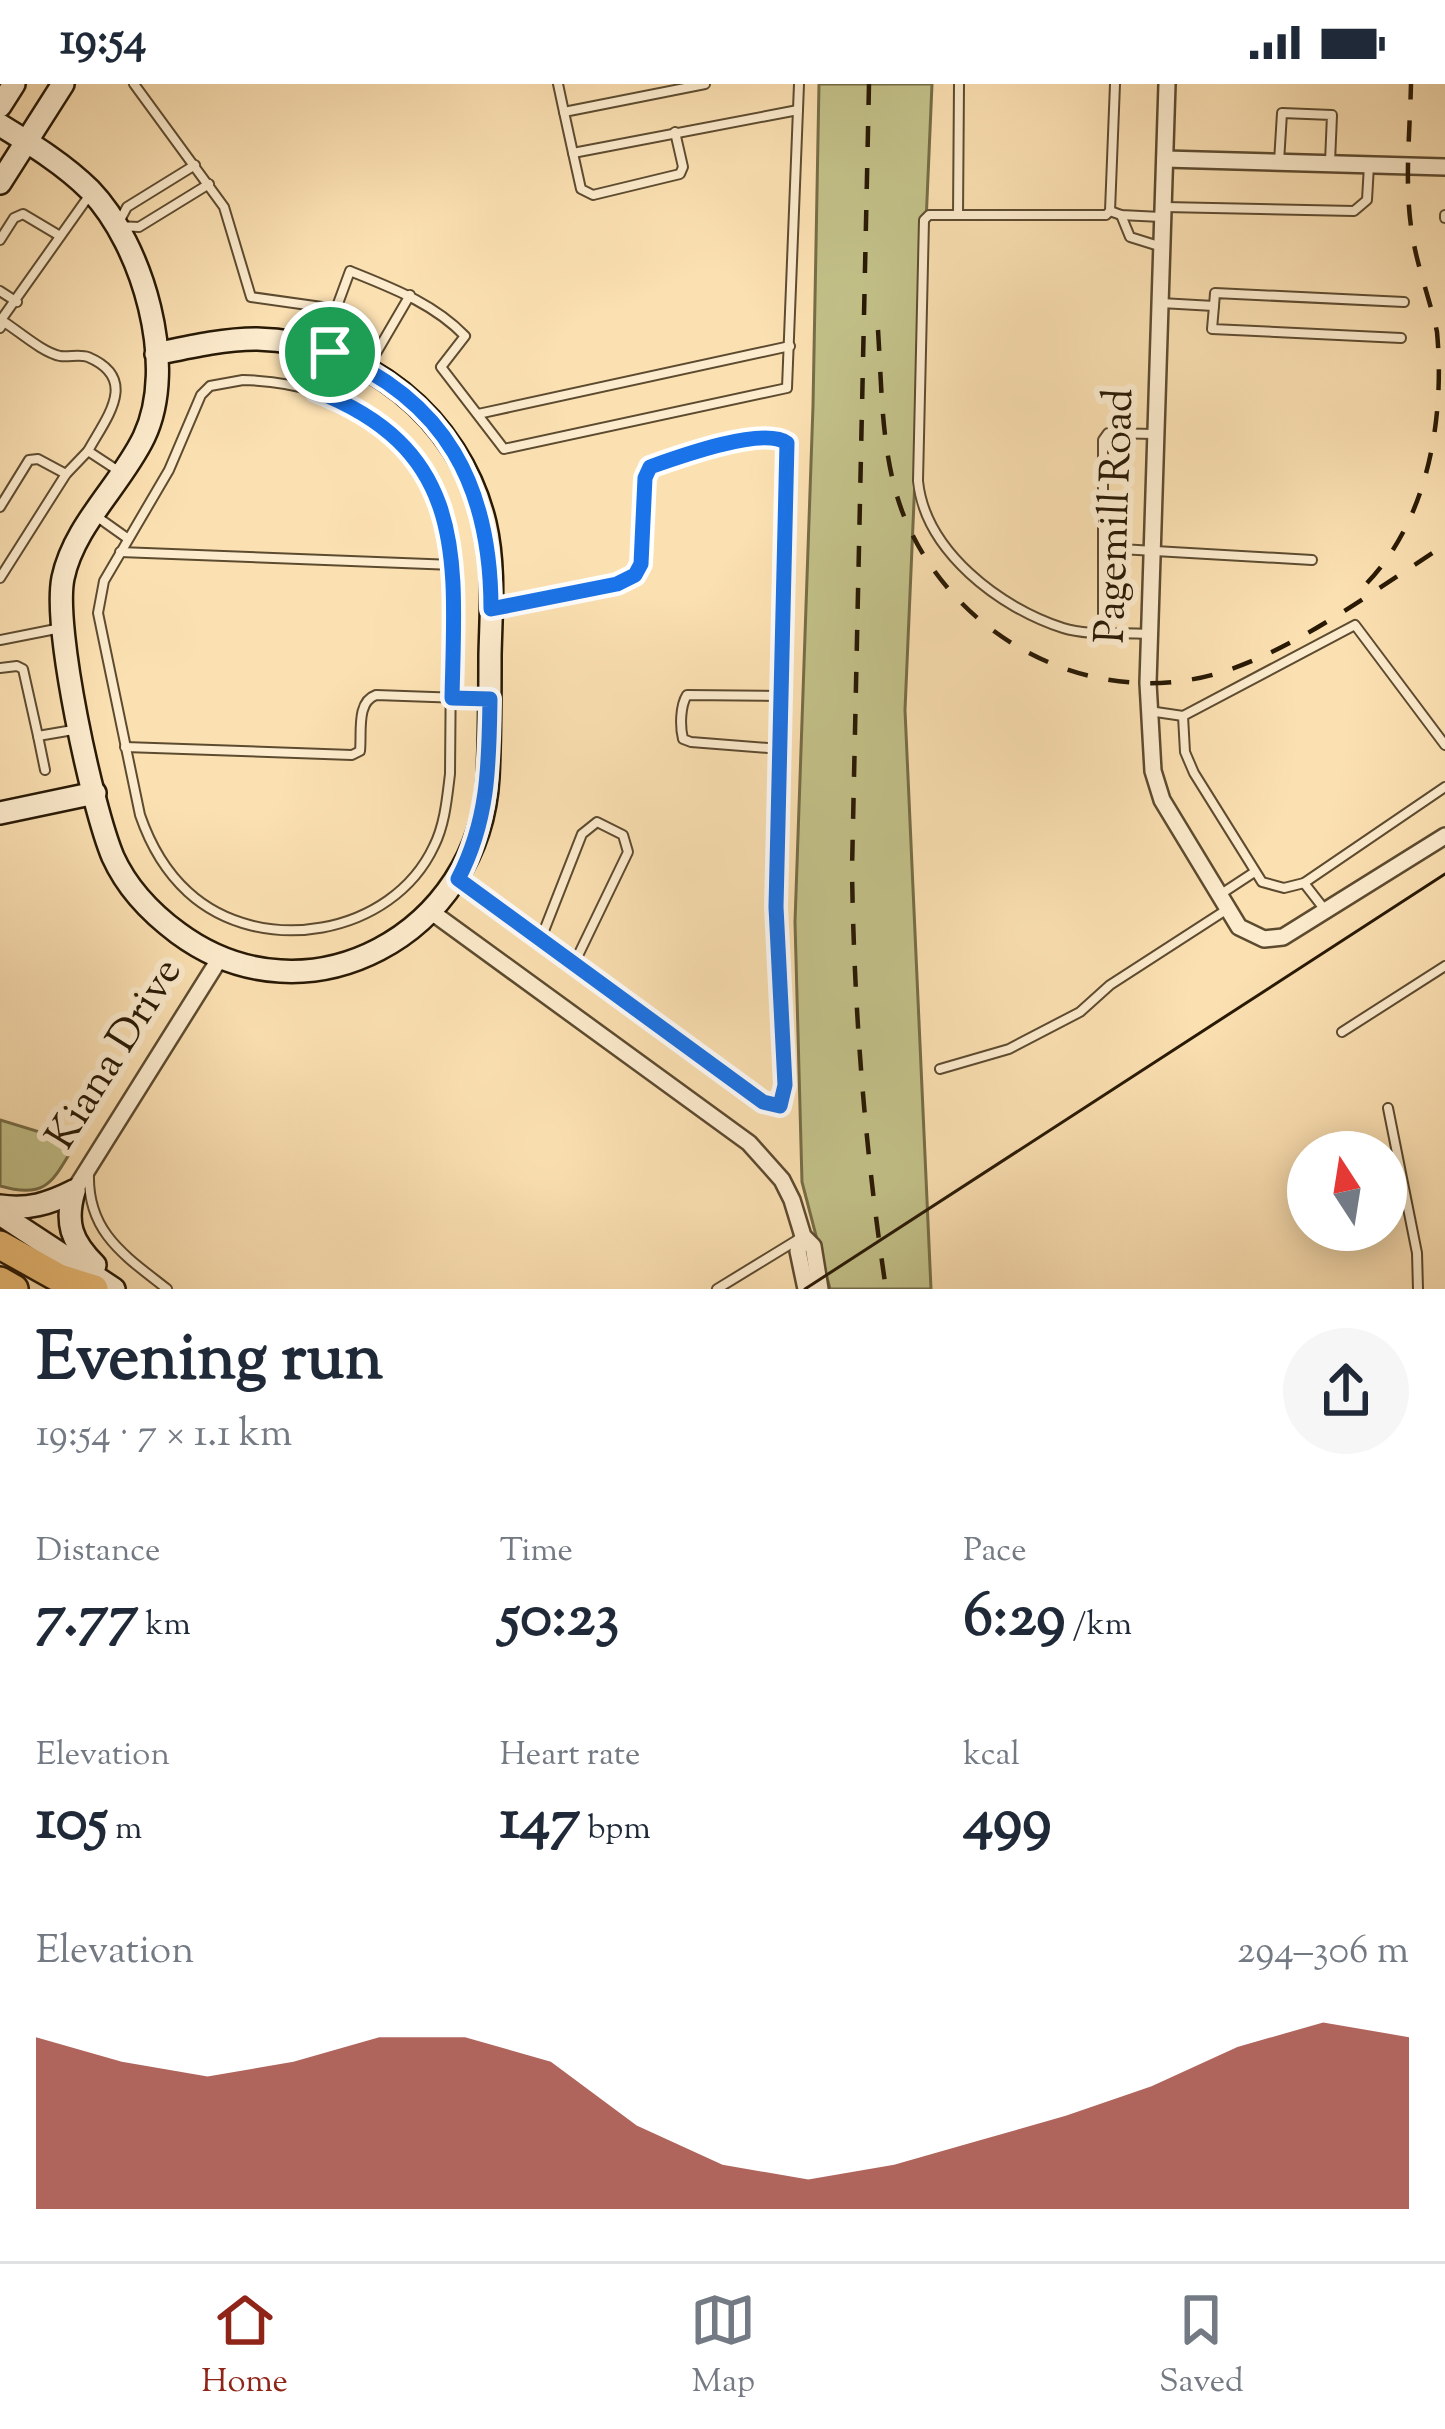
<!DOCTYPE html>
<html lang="en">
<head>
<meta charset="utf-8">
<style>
  body { margin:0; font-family:"Sorts Mill Goudy",serif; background:#f6f6f7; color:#1f2937; height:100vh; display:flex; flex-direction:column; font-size:45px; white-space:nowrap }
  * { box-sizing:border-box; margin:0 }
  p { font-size:39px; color:#747a83 }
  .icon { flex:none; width:66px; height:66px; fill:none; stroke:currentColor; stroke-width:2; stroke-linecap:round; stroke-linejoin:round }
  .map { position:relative; height:1205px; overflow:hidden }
  .sheet { display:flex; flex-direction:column; background:#fff; flex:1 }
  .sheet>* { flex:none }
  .needle { width:78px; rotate:348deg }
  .tools { position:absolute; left:1287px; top:1047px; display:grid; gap:24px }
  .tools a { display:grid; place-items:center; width:120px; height:120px; border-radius:50%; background:#fff; box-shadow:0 6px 30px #0003; font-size:60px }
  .pin { position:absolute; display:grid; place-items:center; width:102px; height:102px; color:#fff; margin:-51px; border:6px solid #fff; border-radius:50%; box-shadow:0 3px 12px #0007 }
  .round { display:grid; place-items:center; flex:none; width:126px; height:126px; border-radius:63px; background:#f6f6f7 }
  .head { display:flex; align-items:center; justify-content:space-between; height:204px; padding:0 36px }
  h1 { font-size:66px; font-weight:700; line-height:90px }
  .figures { display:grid; grid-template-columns:repeat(3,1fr); gap:18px; height:204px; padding:12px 36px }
  .figures div { display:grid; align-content:center }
  .figures b { font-size:60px; font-weight:700 }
  .figures small { font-size:33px; font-weight:400 }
  .figures p { font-size:33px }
  .chart { height:336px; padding:24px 36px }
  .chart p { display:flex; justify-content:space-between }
  .chart svg { width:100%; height:216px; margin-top:12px; fill:#8f2418; opacity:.7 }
  .status { display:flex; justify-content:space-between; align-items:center; height:84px; padding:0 60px; background:#fff; direction:ltr }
  .status svg { height:33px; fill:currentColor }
  .tab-bar { display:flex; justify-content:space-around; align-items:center; height:168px; border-top:3px solid #e0e1e3; background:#fff; font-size:33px; color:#747a83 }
  .tab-bar a { display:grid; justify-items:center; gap:6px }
  .tab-bar .on { color:#8f2418 }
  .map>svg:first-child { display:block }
  .green { fill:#c3c189; stroke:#766d47; stroke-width:3 }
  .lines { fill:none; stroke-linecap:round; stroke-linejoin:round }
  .lane-casing { stroke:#5d4b30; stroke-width:12 }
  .street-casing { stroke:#5d4b30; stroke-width:20 }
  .secondary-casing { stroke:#281905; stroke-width:26 }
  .highway-casing { stroke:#281905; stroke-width:32 }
  .lane { stroke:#fcebcd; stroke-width:8 }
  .street { stroke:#fcebcd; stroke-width:15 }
  .secondary { stroke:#fcebcd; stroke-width:21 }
  .highway { stroke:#eec079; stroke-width:27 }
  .tram { stroke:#281905; stroke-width:3 }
  .rail { stroke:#281905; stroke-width:4.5; stroke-dasharray:21 21; stroke-linecap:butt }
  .route-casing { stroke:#fff; stroke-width:24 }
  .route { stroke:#1a73e8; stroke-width:15 }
  .labels { text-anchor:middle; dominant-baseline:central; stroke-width:12; stroke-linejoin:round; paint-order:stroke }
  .street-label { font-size:42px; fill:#281905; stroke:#fcebcd }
</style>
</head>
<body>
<div class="status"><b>19:54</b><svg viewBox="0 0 49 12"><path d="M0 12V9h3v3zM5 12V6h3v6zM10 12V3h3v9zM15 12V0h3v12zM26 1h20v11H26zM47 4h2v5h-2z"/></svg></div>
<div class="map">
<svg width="1445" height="1205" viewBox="0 0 1445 1205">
  <rect width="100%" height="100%" fill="#fbe0b2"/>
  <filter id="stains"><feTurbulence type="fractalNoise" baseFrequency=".00167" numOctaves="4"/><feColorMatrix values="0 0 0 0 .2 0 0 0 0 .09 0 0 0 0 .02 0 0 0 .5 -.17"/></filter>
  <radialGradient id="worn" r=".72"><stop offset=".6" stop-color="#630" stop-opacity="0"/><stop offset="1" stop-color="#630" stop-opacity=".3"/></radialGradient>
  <g class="green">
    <path d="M 819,0 L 932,0 L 905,626 L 931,1205 L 830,1205 L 802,1098 L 795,838 L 813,322 Z"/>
    <path d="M 0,1036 L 76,1059 C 53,1096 48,1116 0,1102 Z"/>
  </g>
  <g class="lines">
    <g class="lane-casing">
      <g id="lane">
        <path d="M 134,0 L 224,123 L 251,213 L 336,225 L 350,187 C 392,204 433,219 465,252 L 441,283 L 504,365 L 787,304 L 799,0"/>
        <path d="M 558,0 L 564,28"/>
        <path d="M 705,0 L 564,28 L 573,69 L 798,26"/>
        <path d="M 1115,0 L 1110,127 L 1106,131 L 929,131 L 924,136 L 918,397 C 925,467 1000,524 1063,544 C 1088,552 1121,548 1148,550"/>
        <path d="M 573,69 L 581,105 L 593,111 L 680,90 L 683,83 L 675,48"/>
        <path d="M 1279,78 L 1282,29 L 1332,31 L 1330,78"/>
        <path d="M 195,81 L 127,123 L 117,142 L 139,143 L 209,100"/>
        <path d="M 1165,123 L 1354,127 L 1367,116 L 1369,81"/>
        <path d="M 1110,127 L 1121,131 L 1161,133"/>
        <path d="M 958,131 L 959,0"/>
        <path d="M 1121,131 L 1130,153 L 1162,163"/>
        <path d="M 1445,131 L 1445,134"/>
        <path d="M 0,156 L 14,134 L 23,130 L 60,152"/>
        <path d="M 0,207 L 17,218"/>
        <path d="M 1161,219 L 1214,222 L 1215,209 L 1404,218"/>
        <path d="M 1214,222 L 1212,245 L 1401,254"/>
        <path d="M 1,236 L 91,109"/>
        <path d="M 0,244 L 4,238 C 20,248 42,268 60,272 C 70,273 80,270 88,273 C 140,295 106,334 88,367"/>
        <path d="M 368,283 L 410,211"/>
        <path d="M 243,296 C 353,299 423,355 452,460 L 450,690 C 447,714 445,740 434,762 C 392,852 260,874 188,808 C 165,787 150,760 140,731 L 98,529 L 104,497 L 169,386 L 201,311 L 210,302 Z"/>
        <path d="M 316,307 L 329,269"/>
        <path d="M 478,330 L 790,262"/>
        <path d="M 0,423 L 29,376 L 38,375 L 66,390"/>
        <path d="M 96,432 L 127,454"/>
        <path d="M 1103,464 L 1312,476"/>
        <path d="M 120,468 L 454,481"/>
        <path d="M 0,494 L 66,390 L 88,367 L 117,386"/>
        <path d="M 1103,547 L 1103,356 L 1108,349 L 1154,350"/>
        <path d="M 0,556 L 61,544"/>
        <path d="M 0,584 L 17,582 L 23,585 L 38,652"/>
        <path d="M 1149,627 L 1183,632"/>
        <path d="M 1445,661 L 1355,541 L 1183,632 L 1185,668 L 1194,689 L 1262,798 L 1284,804 L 1304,799 L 1445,703"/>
        <path d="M 125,663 L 352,671 L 360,667 C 362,648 356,618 376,611 L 489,615"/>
        <path d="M 780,665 L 782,612"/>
        <path d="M 45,686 L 38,652 L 73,646"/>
        <path d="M 458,795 L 763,1019 L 780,1022 L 785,1001 L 776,847 L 780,665 L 691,658 L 683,655 C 680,643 680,622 687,611 L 782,612 L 787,359 C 764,342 678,373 650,383 L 645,394 L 641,480 L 635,491 L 617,499 L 493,525"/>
        <path d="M 1304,799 L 1325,826"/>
        <path d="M 1221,810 L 1253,789"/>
        <path d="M 540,857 L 582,750 L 597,738 L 623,751 L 628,768 L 573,882"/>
        <path d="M 1342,948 L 1445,882"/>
        <path d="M 940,985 L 1009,965 L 1080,928 L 1110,901 L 1226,826"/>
        <path d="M 1388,1024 L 1417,1169 L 1418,1205"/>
        <path d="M 89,1089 C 87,1148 124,1171 167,1205"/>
        <path d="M 717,1205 L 802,1153"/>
      </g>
    </g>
    <g class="street-casing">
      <g id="street">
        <path d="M 1167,0 L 1148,599 L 1153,687 L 1162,716 L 1239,843 L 1264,855 L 1283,853 L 1445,752"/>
        <path d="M 1165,75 L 1445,83"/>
        <path d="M 433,829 L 749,1059 L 782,1096 L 792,1116 L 803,1152 L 813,1162 L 820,1205"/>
        <path d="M 74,1107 L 220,874"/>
        <path d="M 803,1152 L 798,1167 L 806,1205"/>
      </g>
    </g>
    <g class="secondary-casing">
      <g id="secondary">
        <path d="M 0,22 L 14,0"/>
        <path d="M 0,41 C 31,60 64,80 90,106 C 143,161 178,282 144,353 C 121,401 74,441 63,494 C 53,544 92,723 113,773 C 127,804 151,829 178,849 C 308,945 480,849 488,693 C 490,653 490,612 490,571 C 491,527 495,482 485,439 C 460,334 364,257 257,255 C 223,255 189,263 156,270"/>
        <path d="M 0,99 L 63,0"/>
        <path d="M 0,729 L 95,709"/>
        <path d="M 74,1107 C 65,1139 71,1157 95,1181"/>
        <path d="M 0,1122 C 28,1126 48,1120 74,1107"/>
        <path d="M 0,1130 L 114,1205"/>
      </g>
    </g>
    <g class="highway-casing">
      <g id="highway">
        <path d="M 0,1161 L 59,1194 L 94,1205"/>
        <path d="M 0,1197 L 14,1205"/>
      </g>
    </g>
    <use href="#lane" class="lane"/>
    <use href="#street" class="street"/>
    <use href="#secondary" class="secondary"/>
    <use href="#highway" class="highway"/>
    <path class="tram" d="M 805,1205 L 1445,790"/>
    <g class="rail">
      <path d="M 869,0 L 852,786 C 854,927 865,1066 886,1205"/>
      <path d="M 878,246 C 882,306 881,370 902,427 C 950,553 1092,629 1222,588 C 1299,564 1377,504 1445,461"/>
      <path d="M 1367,499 C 1428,435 1445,335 1437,248 C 1430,215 1417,183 1412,149 C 1404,100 1410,49 1411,0"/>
    </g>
  </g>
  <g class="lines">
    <g class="route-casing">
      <path id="route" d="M 330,268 C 446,316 491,402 491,525 L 617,500 L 635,491 L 641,480 L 645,394 L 650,383 C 678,373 763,342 787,359 L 776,823 L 785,1001 L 780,1022 L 763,1018 L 458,795 C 489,736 489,679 490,615 L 452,614 C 455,475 469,367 316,307 Z"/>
    </g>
    <use href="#route" class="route"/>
  </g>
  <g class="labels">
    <g class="street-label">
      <text transform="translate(1117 432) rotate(-88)">Pagemill Road</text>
      <text transform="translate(116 971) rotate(-58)">Kiana Drive</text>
    </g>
  </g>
  <rect width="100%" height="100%" filter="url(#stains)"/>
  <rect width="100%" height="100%" fill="url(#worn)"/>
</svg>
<div class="tools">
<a><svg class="needle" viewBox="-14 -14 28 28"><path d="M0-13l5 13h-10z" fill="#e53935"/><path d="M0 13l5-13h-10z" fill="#747a83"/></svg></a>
</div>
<div class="pin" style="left:330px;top:268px;background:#1e9e55"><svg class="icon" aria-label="arrive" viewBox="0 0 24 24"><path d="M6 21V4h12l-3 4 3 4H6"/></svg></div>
</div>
<section class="sheet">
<div class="head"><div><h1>Evening run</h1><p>19:54 · 7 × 1.1 km</p></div><a class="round"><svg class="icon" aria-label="share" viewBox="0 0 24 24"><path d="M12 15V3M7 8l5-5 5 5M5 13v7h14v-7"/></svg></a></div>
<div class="figures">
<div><p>Distance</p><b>7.77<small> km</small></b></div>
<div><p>Time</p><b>50:23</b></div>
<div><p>Pace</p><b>6:29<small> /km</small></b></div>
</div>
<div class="figures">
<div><p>Elevation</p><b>105<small> m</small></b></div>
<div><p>Heart rate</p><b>147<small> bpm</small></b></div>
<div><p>kcal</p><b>499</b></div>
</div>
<div class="chart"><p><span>Elevation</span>294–306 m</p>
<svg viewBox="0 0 160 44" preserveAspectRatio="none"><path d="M0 44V9L10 14L20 17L30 14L40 9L50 9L60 14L70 27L80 35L90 38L100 35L110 30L120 25L130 19L140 11L150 6L160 9V44z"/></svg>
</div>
</section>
<nav class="tab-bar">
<a class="on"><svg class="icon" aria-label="home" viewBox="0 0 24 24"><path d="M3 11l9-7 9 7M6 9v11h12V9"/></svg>Home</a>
<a><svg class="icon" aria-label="map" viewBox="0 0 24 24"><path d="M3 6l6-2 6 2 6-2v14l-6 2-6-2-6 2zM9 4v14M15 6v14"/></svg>Map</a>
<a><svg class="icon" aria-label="saved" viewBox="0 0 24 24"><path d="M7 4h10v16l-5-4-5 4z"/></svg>Saved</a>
</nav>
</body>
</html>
